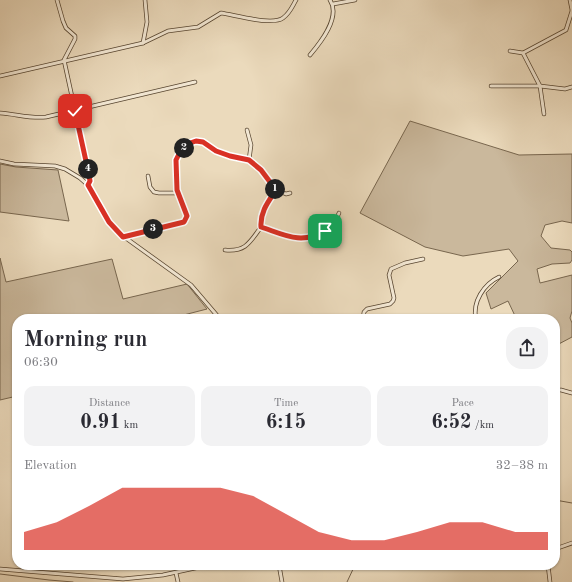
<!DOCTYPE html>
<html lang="en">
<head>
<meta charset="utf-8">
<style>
  body { margin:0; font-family:"Old Standard TT",serif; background:#f2f2f3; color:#2b2b33; height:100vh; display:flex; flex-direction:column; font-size:15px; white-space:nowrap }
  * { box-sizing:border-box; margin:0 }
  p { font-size:13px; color:#7c7c81 }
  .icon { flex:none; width:22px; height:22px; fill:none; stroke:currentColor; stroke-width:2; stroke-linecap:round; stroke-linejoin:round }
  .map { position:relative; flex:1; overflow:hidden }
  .details { position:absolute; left:12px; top:314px; width:548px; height:256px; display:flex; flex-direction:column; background:#fff; border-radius:16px; box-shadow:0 1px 3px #0004 }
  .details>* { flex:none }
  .pin { position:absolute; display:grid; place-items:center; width:34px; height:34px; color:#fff; margin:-17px; border-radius:8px; box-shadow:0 2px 6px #0006 }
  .km { position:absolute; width:20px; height:20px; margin:-10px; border-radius:50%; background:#222; color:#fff; font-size:11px; line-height:20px; text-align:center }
  .round { display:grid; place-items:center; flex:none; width:42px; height:42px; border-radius:16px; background:#f2f2f3 }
  .headline { display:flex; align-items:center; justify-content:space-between; height:68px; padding:0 12px }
  h1 { font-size:22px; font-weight:800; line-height:30px }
  .metrics { display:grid; grid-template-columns:repeat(3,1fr); gap:6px; height:68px; padding:4px 12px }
  .metrics div { display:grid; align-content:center; border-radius:10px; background:#f2f2f3; text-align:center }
  .metrics b { font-size:20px; font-weight:800 }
  .metrics small { font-size:11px; font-weight:400 }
  .metrics p { font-size:11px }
  .chart { height:112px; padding:8px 12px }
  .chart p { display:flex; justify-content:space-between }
  .chart svg { width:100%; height:72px; margin-top:4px; fill:#d93025; opacity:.7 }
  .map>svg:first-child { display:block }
  .green { fill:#cab89c; stroke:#78664e }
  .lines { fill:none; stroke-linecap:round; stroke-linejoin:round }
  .stream { stroke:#74624b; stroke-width:1 }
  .minor-casing { stroke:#574530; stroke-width:4.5 }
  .minor { stroke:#f2e7d3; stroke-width:3 }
  .route-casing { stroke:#fff; stroke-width:8 }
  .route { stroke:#d93025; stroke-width:5 }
</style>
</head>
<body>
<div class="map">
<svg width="572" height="582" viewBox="0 0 572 582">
  <rect width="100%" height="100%" fill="#ebdabc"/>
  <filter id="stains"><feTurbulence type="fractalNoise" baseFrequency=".005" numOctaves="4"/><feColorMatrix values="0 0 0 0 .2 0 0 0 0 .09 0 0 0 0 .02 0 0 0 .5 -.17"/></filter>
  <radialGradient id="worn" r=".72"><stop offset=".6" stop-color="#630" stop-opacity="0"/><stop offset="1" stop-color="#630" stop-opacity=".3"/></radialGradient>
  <g class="green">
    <path d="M 410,121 L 519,155 L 572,154 L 572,223 L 562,221 L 545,225 L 541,236 L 551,248 L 570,250 L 572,252 L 572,260 L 570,263 L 552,264 L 537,269 L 540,283 L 572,275 L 572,311 L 570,318 L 572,323 L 572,337 L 555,346 L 555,319 L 516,318 L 508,301 L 491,309 L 486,293 L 518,261 L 509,249 L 463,256 L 425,247 L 360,213 Z"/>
    <path d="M 0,164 L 16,167 L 58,170 L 69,221 L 0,212 Z"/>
    <path d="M 0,258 L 6,282 L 112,259 L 123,299 L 187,284 L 207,309 L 168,319 L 17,319 L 17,396 L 0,400 Z"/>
  </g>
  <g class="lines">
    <g class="stream">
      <path d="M 555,500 L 572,503"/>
      <path d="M 0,574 L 49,580 L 73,582"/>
      <path d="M 347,582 L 355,565"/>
    </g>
    <g class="minor-casing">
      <g id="minor">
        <path d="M 57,0 L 63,21 L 66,28 L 75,36 L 75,39 L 64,60 L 89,175 L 90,181 L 88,185"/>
        <path d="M 570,0 L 572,10"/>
        <path d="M 333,4 L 355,0"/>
        <path d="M 143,43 L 147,22 L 145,0"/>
        <path d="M 510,51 L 523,53 L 566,30 L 572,11"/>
        <path d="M 523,53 L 540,86 L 544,114"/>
        <path d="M 310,55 C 321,42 341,17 330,0"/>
        <path d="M 0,76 L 143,43 L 168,31 L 198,27 L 221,13 C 235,15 272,26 283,18 C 290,13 292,7 296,0"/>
        <path d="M 491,86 L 540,86 L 565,89 L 572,87"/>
        <path d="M 0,113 C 16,114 31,119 46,117 L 195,82"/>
        <path d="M 247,130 L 251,145 L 249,160"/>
        <path d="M 0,161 L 14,164 L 55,166 L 65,169 L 80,178 L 88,185 L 102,211 L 116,231 L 191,285 L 220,319"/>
        <path d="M 148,176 L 150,187 L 154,192 L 159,193 L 178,193"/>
        <path d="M 261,227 C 290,237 323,252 339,213"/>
        <path d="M 261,227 C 260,212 268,202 275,189"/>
        <path d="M 123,237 L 184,222 L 187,215 L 177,190 L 176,160 L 181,150 L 187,144 L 196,141 L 203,142 L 216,151 L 230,156 L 249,160 L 261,170 L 275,189 L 286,194 L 290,193"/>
        <path d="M 225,250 C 246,252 250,242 261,227"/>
        <path d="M 363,319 L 364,312 L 367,309 L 390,304 L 393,301 L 394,298 L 389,275 L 391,269 L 405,263 L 423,259"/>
        <path d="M 476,319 C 472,302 484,284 499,277"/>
        <path d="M 555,390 L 561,390 L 572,393"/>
        <path d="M 555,549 L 572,543"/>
        <path d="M 279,565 L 282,582"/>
        <path d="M 548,565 L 550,582"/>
        <path d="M 0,569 L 123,579 L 163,575 L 209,565"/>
        <path d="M 176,573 L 178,582"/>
      </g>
    </g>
    <use href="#minor" class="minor"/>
  </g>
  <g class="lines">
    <g class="route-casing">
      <path id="route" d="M 75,111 L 89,175 L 90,181 L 88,185 L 109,222 L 123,237 L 184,222 L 187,216 L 177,190 L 176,160 L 181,150 L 187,144 L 196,141 L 203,142 L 216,151 L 230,156 L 249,160 L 261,170 L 276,190 C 268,202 260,212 261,227 C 285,235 301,245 325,231"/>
    </g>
    <use href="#route" class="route"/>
  </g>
  <rect width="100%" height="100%" filter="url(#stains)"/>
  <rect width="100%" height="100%" fill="url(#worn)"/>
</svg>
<div class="pin" style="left:325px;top:231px;background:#1e9e55"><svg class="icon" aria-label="arrive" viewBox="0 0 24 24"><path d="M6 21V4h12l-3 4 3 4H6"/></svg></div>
<div class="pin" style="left:75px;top:111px;background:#d93025"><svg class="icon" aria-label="check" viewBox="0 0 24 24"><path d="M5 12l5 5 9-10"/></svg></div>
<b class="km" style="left:275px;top:189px">1</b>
<b class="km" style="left:184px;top:148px">2</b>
<b class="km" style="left:153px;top:229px">3</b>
<b class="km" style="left:88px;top:169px">4</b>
<section class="details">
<div class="headline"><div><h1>Morning run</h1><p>06:30</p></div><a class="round"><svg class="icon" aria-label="share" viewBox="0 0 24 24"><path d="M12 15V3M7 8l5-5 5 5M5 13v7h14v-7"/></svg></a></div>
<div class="metrics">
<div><p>Distance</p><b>0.91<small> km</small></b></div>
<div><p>Time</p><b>6:15</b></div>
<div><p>Pace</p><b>6:52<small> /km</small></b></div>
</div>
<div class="chart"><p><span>Elevation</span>32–38 m</p>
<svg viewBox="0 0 160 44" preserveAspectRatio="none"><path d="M0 44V33L10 27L20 17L30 6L40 6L50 6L60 6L70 11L80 22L90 33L100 38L110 38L120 33L130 27L140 27L150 33L160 33V44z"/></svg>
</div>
</section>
</div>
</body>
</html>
